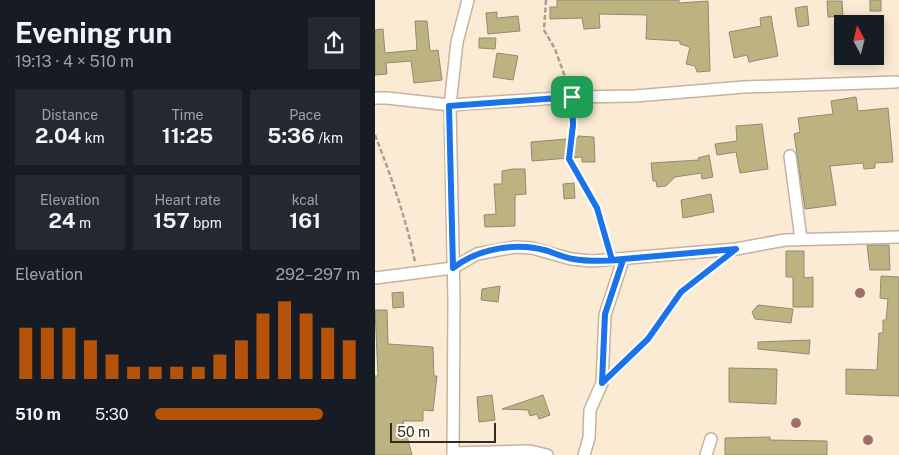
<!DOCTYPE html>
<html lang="en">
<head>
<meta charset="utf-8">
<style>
  body { margin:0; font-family:"Public Sans",sans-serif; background:#242831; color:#f1f3f6; height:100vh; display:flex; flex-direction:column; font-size:19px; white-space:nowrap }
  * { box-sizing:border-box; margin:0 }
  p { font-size:16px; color:#9ea1a6 }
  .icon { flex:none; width:28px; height:28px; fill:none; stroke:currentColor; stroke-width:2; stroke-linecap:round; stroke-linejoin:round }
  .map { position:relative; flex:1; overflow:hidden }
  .sheet { display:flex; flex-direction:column; background:#171b24; width:375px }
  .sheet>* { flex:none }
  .needle { width:32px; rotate:353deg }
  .fabs { position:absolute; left:459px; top:15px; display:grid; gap:10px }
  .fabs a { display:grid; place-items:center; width:50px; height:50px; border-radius:0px; background:#171b24; box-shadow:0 2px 12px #0003; font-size:25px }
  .scale { position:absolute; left:15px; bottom:12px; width:106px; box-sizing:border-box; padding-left:5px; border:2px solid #322c23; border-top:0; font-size:14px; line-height:18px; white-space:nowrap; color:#322c23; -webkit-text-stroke:4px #fefaf6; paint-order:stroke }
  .pin { position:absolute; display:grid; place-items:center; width:42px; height:42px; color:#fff; margin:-21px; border-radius:10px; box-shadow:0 2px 8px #0006 }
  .round { display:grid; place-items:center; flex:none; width:52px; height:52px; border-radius:0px; background:#242831 }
  .headline { display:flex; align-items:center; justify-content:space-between; height:85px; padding:0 15px }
  h1 { font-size:28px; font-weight:700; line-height:38px }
  .metrics { display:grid; grid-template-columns:repeat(3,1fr); gap:8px; height:85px; padding:5px 15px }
  .metrics div { display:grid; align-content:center; border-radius:0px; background:#242831; text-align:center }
  .metrics b { font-size:21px; font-weight:700 }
  .metrics small { font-size:14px; font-weight:400 }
  .metrics p { font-size:14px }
  .chart { height:140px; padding:10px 15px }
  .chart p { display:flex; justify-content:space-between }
  .chart svg { width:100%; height:90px; margin-top:5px; stroke:#b45309; stroke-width:6 }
  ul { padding:0 15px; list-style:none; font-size:16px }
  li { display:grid; grid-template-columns:80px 60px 1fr; align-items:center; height:38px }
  li i { height:12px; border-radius:6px; background:#b45309 }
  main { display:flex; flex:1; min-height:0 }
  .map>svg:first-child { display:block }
  .building { fill:#bcb381; stroke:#8f8b73 }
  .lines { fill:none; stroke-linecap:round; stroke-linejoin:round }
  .minor-casing { stroke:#c4b39e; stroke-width:14 }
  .path { stroke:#ab9f8d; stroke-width:2.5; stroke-dasharray:5 2.5; stroke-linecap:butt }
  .minor { stroke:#fff; stroke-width:11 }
  .tree { fill:#9d7067 }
  .route-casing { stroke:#fff; stroke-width:10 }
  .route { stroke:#1a73e8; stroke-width:6 }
</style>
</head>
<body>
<main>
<section class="sheet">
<div class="headline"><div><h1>Evening run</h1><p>19:13 · 4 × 510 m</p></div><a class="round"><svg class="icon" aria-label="share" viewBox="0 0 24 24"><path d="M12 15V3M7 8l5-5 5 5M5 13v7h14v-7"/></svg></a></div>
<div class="metrics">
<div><p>Distance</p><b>2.04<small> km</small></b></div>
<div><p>Time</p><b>11:25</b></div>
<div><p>Pace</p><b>5:36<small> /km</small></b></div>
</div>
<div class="metrics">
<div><p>Elevation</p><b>24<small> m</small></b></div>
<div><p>Heart rate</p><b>157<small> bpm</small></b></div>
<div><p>kcal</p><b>161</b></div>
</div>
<div class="chart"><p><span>Elevation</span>292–297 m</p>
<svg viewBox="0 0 160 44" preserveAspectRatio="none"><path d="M5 44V19M15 44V19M25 44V19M35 44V25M45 44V32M55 44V38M65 44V38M75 44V38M85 44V38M95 44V32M105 44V25M115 44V12M125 44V6M135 44V12M145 44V19M155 44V25"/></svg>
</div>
<ul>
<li><b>510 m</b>5:30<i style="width:82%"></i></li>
</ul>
</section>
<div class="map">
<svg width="524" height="455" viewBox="0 0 524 455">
  <rect width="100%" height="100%" fill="#fcebd4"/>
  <g class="building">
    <path d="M 182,0 L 304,0 L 304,3 L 333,1 L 335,71 L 322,72 L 320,66 L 311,64 L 315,47 L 305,44 L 305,41 L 271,39 L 272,15 L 224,14 L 225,28 L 209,29 L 207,18 L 175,19 L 175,7 L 182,7 Z"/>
    <rect x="495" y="0" width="11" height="11"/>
    <path d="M 452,1 L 467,1 L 468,16 L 453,17 Z"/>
    <path d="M 432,6 L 434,25 L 423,27 L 420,8 Z"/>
    <path d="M 122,12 L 122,18 L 143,16 L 145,31 L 113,34 L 111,13 Z"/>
    <path d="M 396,16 L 403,56 L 374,62 L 372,55 L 359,58 L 354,32 L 386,26 L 385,18 Z"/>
    <path d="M 40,21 L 52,21 L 55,51 L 63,50 L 67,80 L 39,83 L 36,61 L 11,63 L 12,74 L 0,75 L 0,30 L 8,29 L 10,53 L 42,50 Z"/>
    <path d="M 104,38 L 121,38 L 120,49 L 104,48 Z"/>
    <path d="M 122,53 L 143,56 L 138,80 L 118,77 Z"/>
    <path d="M 481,97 L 483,111 L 513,108 L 518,162 L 500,163 L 500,168 L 489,169 L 488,163 L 455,166 L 461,205 L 430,209 L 419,134 L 425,132 L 423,118 L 458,114 L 456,101 Z"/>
    <path d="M 387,124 L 393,169 L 365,173 L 361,152 L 342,155 L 340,144 L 362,141 L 361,126 Z"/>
    <path d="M 203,136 L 219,137 L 220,162 L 207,162 L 207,157 L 157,161 L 156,142 L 203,138 Z"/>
    <path d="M 334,155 L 338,177 L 327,179 L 326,173 L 300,177 L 291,186 L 282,187 L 281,181 L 278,181 L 276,163 L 324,160 L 323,158 Z"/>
    <path d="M 138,169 L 150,169 L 151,194 L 140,195 L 140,226 L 110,227 L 109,215 L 121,214 L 119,184 L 127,184 L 127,171 Z"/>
    <path d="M 199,183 L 200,198 L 189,199 L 188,184 Z"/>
    <path d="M 336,194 L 339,212 L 308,218 L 306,200 Z"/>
    <path d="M 492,245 L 514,245 L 515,270 L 495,270 Z"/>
    <path d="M 411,251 L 429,251 L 429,278 L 438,277 L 438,307 L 418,307 L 418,277 L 411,277 Z"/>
    <path d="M 506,276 L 524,277 L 524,396 L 471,394 L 471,369 L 502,370 L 504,333 L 508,333 L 508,320 L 511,320 L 513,299 L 505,298 Z"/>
    <path d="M 125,286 L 123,302 L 106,300 L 107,289 Z"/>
    <path d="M 28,292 L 29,307 L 18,308 L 17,293 Z"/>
    <path d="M 383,305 L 418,309 L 416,323 L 380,319 L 377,312 Z"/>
    <path d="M 0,310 L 12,310 L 13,344 L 58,347 L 59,376 L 62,376 L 58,411 L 48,410 L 48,421 L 28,421 L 37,455 L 0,455 L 0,376 L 3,376 Z"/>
    <path d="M 435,340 L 434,354 L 383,349 L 383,342 Z"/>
    <path d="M 354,368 L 402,369 L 401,404 L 354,402 Z"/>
    <path d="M 117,395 L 120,420 L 104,422 L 102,397 Z"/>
    <path d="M 168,395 L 175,415 L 164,419 L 162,414 L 155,416 L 153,410 L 127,409 Z"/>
    <path d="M 395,437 L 395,440 L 452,441 L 452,455 L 350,455 L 350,438 Z"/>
  </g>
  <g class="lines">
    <g class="minor-casing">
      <g id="minor">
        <path d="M 0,98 L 12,98 L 75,105 L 197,97 L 260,96 L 369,87 L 521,82"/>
        <path d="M 415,156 L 426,239"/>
        <path d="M 0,278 L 78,268 L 102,254 L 140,247 L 157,248 L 196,259 L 217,261 L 361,249 L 410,240 L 524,237"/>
        <path d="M 78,453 L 155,451 L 172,455"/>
        <path d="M 78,455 L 79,301 L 75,105 L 82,42 L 93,0"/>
        <path d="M 209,455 L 214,438 L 215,410 L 227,383 L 230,315 L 248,260"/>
        <path d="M 331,455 L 336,439"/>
      </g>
    </g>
    <g class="path">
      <path d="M 171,0 L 169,30 L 180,49 L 193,85"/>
      <path d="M 198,110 L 194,159 L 222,208 L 232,247"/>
      <path d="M 0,135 C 16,176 31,218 40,262"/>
      <path d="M 240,371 L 273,339 L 306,292 L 345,264"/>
    </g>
    <use href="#minor" class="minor"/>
  </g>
  <g class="tree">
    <circle cx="485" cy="293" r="5"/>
    <circle cx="421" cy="423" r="5"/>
    <circle cx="493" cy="440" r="5"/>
  </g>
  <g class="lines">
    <g class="route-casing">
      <path id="route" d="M 197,97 L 74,106 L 78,268 C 104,248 141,242 173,251 C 181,254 190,258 198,259 C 215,262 232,261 248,260 L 230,314 L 227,383 L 273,339 L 306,292 L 361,249 L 237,260 L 222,208 L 194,159 L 198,125 L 197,97"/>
    </g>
    <use href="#route" class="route"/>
  </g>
</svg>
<div class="fabs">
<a><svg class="needle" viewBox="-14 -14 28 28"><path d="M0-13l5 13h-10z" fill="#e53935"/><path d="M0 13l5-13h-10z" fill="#9ea1a6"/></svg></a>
</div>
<div class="scale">50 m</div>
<div class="pin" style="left:197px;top:97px;background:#1e9e55"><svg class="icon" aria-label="arrive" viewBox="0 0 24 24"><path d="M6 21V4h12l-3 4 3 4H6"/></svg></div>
</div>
</main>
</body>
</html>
